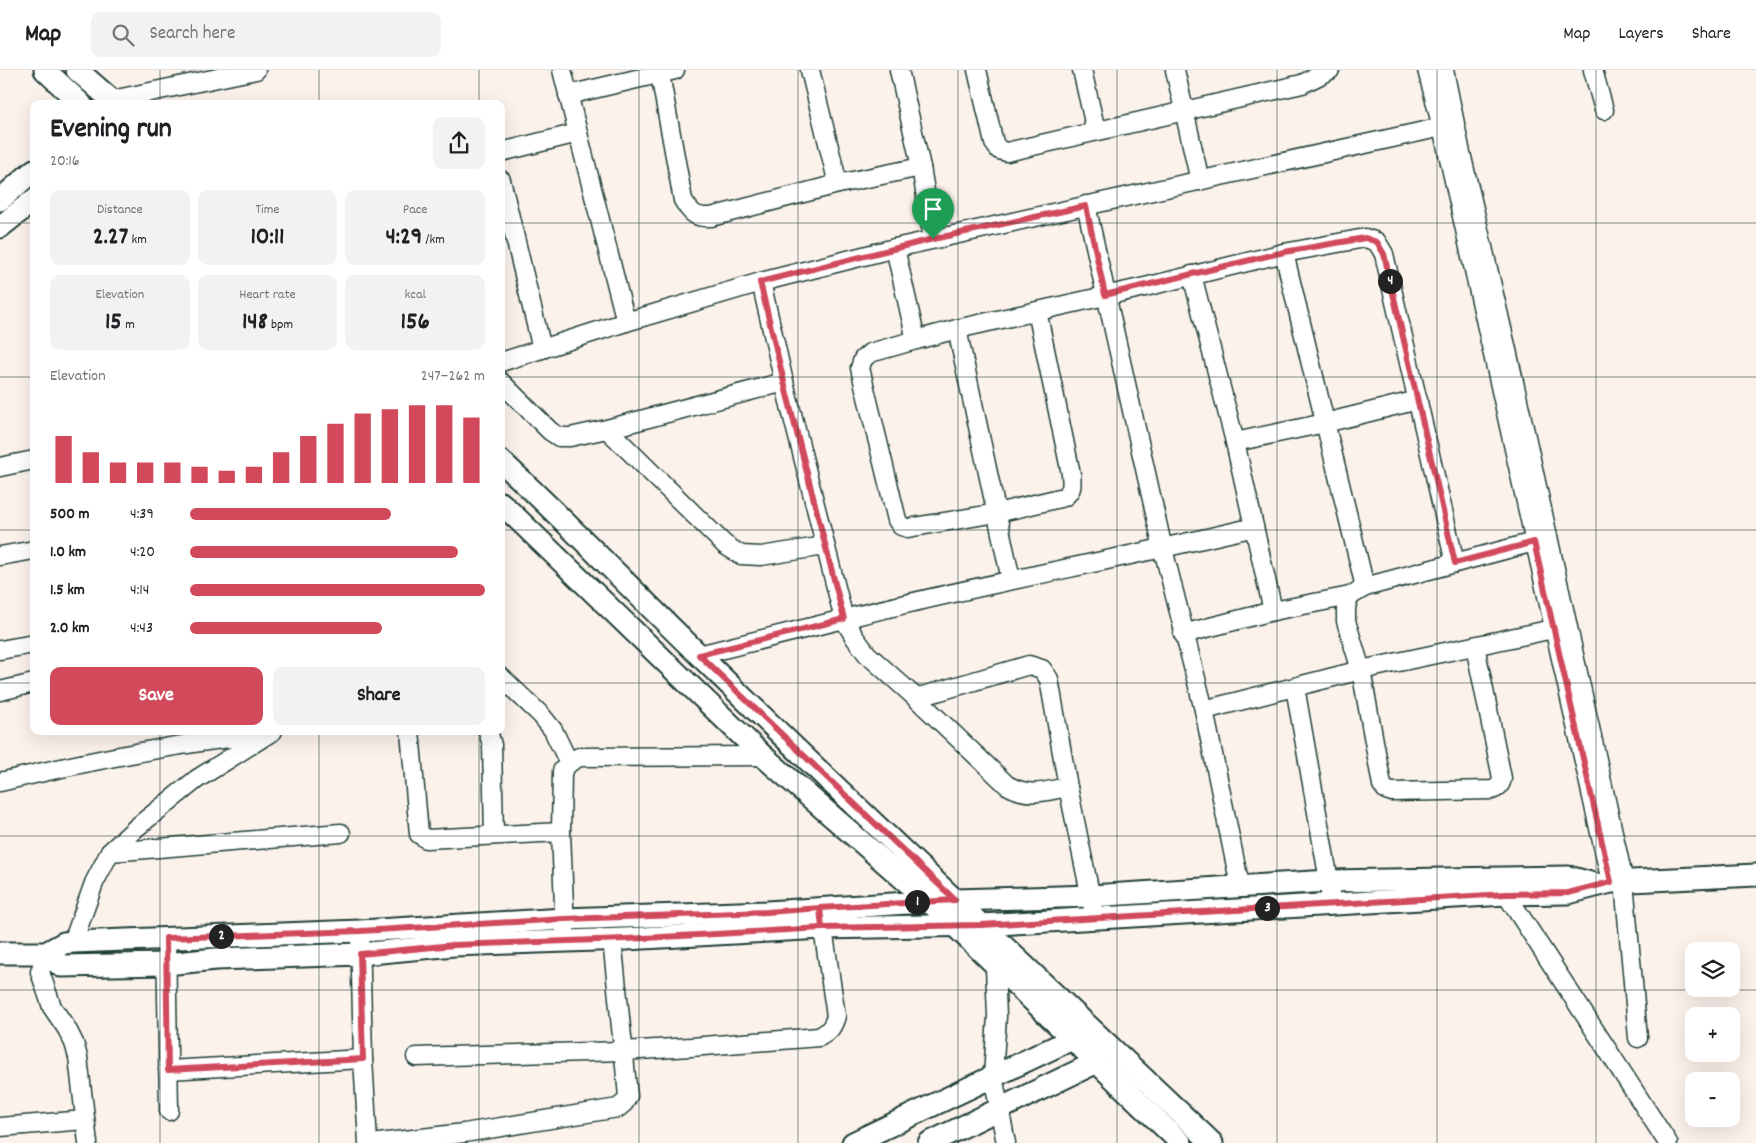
<!DOCTYPE html>
<html lang="en">
<head>
<meta charset="utf-8">
<style>
  body { margin:0; font-family:Dekko,sans-serif; background:#f2f2f2; color:#202124; height:100vh; display:flex; flex-direction:column; font-size:19px; white-space:nowrap }
  * { box-sizing:border-box; margin:0 }
  p { font-size:16px; color:#757577 }
  .icon { flex:none; width:28px; height:28px; fill:none; stroke:currentColor; stroke-width:2; stroke-linecap:round; stroke-linejoin:round }
  .map { position:relative; flex:1; overflow:hidden }
  .panel { position:absolute; left:30px; top:30px; width:475px; height:635px; display:flex; flex-direction:column; background:#fff; border-radius:10px; box-shadow:0 5px 20px #0002 }
  .panel>* { flex:none }
  .controls { position:absolute; left:1685px; top:872px; display:grid; gap:10px }
  .controls a { display:grid; place-items:center; width:55px; height:55px; border-radius:10px; background:#fff; box-shadow:0 5px 20px #0002; font-size:25px }
  .pin { position:absolute; display:grid; place-items:center; width:42px; height:42px; color:#fff; margin:-51px -21px; border-radius:50% 50% 50% 0; rotate:-45deg; box-shadow:0 0 5px #0007 }
  .pin .icon { rotate:45deg }
  .km { position:absolute; width:25px; height:25px; margin:-12px; border-radius:50%; background:#222; color:#fff; font-size:14px; line-height:25px; text-align:center }
  .round { display:grid; place-items:center; flex:none; width:52px; height:52px; border-radius:10px; background:#f2f2f2 }
  .head { display:flex; align-items:center; justify-content:space-between; height:85px; padding:0 20px }
  h1 { font-size:28px; font-weight:800; line-height:38px }
  .figures { display:grid; grid-template-columns:repeat(3,1fr); gap:8px; height:85px; padding:5px 20px }
  .figures div { display:grid; align-content:center; border-radius:10px; background:#f2f2f2; text-align:center }
  .figures b { font-size:25px; font-weight:800 }
  .figures small { font-size:14px; font-weight:400 }
  .figures p { font-size:14px }
  .chart { height:140px; padding:10px 20px }
  .chart p { display:flex; justify-content:space-between }
  .chart svg { width:100%; height:90px; margin-top:5px; stroke:#d1495b; stroke-width:6 }
  .action { display:flex; gap:10px; margin-top:auto; padding:10px 20px }
  .action a { flex:1; height:58px; border-radius:10px; background:#d1495b; color:#fff; font-size:20px; font-weight:800; line-height:58px; text-align:center }
  .action a+a { background:#f2f2f2; color:#202124 }
  ul { padding:0 20px; list-style:none; font-size:16px }
  li { display:grid; grid-template-columns:80px 60px 1fr; align-items:center; height:38px }
  li i { height:12px; border-radius:6px; background:#d1495b }
  header { display:flex; align-items:center; gap:30px; box-sizing:border-box; height:70px; padding:0 25px; background:#fff; border-bottom:1px solid #e0e0e0 }
  header strong { font-size:24px }
  nav { display:flex; gap:28px; margin-inline-start:auto; font-size:18px }
  .search { width:350px; height:45px; background:#f2f2f2; display:flex; align-items:center; gap:12px; box-sizing:border-box; padding:0 18px; border-radius:10px; color:#757577; font-size:19px }
  .map>svg:first-child { display:block }
  .lines { fill:none; stroke-linecap:round; stroke-linejoin:round }
  .minor-casing { stroke:#1f3d34; stroke-width:21 }
  .tertiary-casing { stroke:#1f3d34; stroke-width:25 }
  .minor { stroke:#fff; stroke-width:18 }
  .tertiary { stroke:#fff; stroke-width:21 }
  .route-casing { stroke:#fff; stroke-width:10 }
  .route { stroke:#d1495b; stroke-width:6 }
  .grid { fill:none; stroke:#1f3d34; stroke-width:1; stroke-opacity:0.55 }
</style>
</head>
<body>
<header>
<strong>Map</strong>
<div class="search"><svg class="icon" aria-label="search" viewBox="0 0 24 24"><circle cx="10" cy="10" r="6"/><path d="M15 15l6 6"/></svg>Search here</div>
<nav><a>Map</a><a>Layers</a><a>Share</a></nav>
</header>
<div class="map">
<svg width="1756" height="1073" viewBox="0 0 1756 1073">
  <rect width="100%" height="100%" fill="#fcf2ec"/>
  <filter id="ink" filterUnits="userSpaceOnUse"><feTurbulence type="fractalNoise" baseFrequency=".02" numOctaves="2"/><feDisplacementMap in="SourceGraphic" scale="10" xChannelSelector="R" yChannelSelector="G"/><feConvolveMatrix kernelMatrix="1 2 1 2 8 2 1 2 1" color-interpolation-filters="sRGB"/></filter>
  <g filter="url(#ink)">
    <g class="lines">
      <g class="minor-casing">
        <g id="minor">
          <path d="M 562,0 L 626,252"/>
          <path d="M 810,0 L 838,114"/>
          <path d="M 899,0 L 921,97 L 933,169"/>
          <path d="M 977,0 L 994,73 L 999,80 L 1007,82 L 1302,14 L 1330,0"/>
          <path d="M 1082,0 L 1096,61"/>
          <path d="M 1175,0 L 1200,111"/>
          <path d="M 1427,0 L 1442,57 L 1611,812"/>
          <path d="M 1444,0 L 1461,83 L 1507,280 L 1624,812 L 1638,968"/>
          <path d="M 1593,0 L 1604,40"/>
          <path d="M 660,4 L 683,130 C 691,143 695,148 711,147 L 838,114 L 921,97"/>
          <path d="M 568,25 L 675,0"/>
          <path d="M 112,30 L 256,0"/>
          <path d="M 501,82 L 578,63"/>
          <path d="M 501,110 L 542,279"/>
          <path d="M 1086,135 L 1163,479 L 1204,640 L 1240,816"/>
          <path d="M 895,178 L 916,270 L 957,259 L 1011,510"/>
          <path d="M 1284,183 L 1365,517 L 1350,526 L 1346,536 L 1346,551 L 1361,600 L 1382,715 L 1386,720 L 1392,722 L 1492,720 C 1498,718 1501,715 1502,708 L 1475,576"/>
          <path d="M 1192,205 L 1235,372 L 1273,541"/>
          <path d="M 957,259 L 1145,217 L 1284,183 L 1365,168 L 1377,172 L 1384,184 L 1455,493"/>
          <path d="M 916,270 L 870,283 L 863,289 L 860,298 L 897,450 L 901,456 L 908,458 L 997,443 L 1064,427 C 1073,420 1072,415 1071,404 L 1037,241"/>
          <path d="M 501,292 L 626,252 L 761,212 L 895,178 L 1442,57"/>
          <path d="M 501,312 L 550,361 L 559,367 L 570,367 L 607,359 L 784,312"/>
          <path d="M 607,359 L 725,475 L 741,485 L 761,486 L 825,476"/>
          <path d="M 1235,372 L 1325,353 L 1418,330"/>
          <path d="M 0,397 L 34,390"/>
          <path d="M 0,486 L 34,480"/>
          <path d="M 1365,517 L 1534,472"/>
          <path d="M 1183,564 L 1273,541 L 1350,526"/>
          <path d="M 0,580 L 34,574"/>
          <path d="M 699,585 L 844,549 L 784,312 L 761,212"/>
          <path d="M 501,607 L 541,645 L 553,660 L 569,693"/>
          <path d="M 1295,617 L 1329,811 L 1331,834"/>
          <path d="M 0,621 L 34,613"/>
          <path d="M 916,628 L 1029,595 L 1042,599 L 1049,609 L 1068,717 L 1093,838"/>
          <path d="M 1204,640 L 1361,600 L 1553,559"/>
          <path d="M 410,661 L 419,764 L 426,769 L 561,762"/>
          <path d="M 488,661 L 492,675 L 494,765"/>
          <path d="M 0,712 C 88,691 176,673 265,664"/>
          <path d="M 1068,717 C 1044,721 1030,728 1007,715 L 916,628 L 867,584 L 855,568 L 844,549 C 980,514 1118,490 1254,457"/>
          <path d="M 110,782 L 341,763"/>
          <path d="M 1506,824 L 1668,1073"/>
          <path d="M 360,861 L 363,989 L 368,1073"/>
          <path d="M 565,861 L 561,762 L 562,701 L 569,693 L 579,687 L 763,686"/>
          <path d="M 166,868 L 169,1041"/>
          <path d="M 73,872 L 94,813 L 110,782 L 137,757 L 197,709 L 273,661"/>
          <path d="M 46,883 L 40,902 L 52,937 L 67,959 L 74,973 L 78,987 L 88,1073"/>
          <path d="M 1001,890 L 995,897 L 997,946 L 993,1006 L 1006,1073"/>
          <path d="M 416,987 L 622,981 L 691,977 L 819,967 C 829,962 833,957 836,946 L 821,845"/>
          <path d="M 168,1000 L 363,989"/>
          <path d="M 0,1057 L 85,1050"/>
          <path d="M 379,1073 L 464,1063 L 618,1038 L 624,1033 L 628,1026 L 612,869"/>
        </g>
      </g>
      <g class="tertiary-casing">
        <g id="tertiary">
          <path d="M 45,0 L 81,34"/>
          <path d="M 77,0 L 116,34"/>
          <path d="M 0,130 L 34,100"/>
          <path d="M 0,157 L 34,130"/>
          <path d="M 501,391 C 569,454 633,521 699,585 C 868,750 1041,911 1212,1073"/>
          <path d="M 501,433 L 763,686 L 929,831 L 1181,1073"/>
          <path d="M 0,883 L 46,883 L 64,873 L 73,872 L 360,861 L 564,849 L 767,842 L 955,830 L 1091,826 L 1329,811 L 1569,807 L 1598,815"/>
          <path d="M 46,883 L 61,896 L 166,894 L 216,889 L 360,884 L 454,875 L 626,869 L 822,858 L 981,855 L 1506,824 L 1568,823 L 1611,812 L 1756,805"/>
          <path d="M 853,1073 L 1072,969"/>
          <path d="M 929,1073 L 1097,992"/>
        </g>
      </g>
      <use href="#minor" class="minor"/>
      <use href="#tertiary" class="tertiary"/>
    </g>
  </g>
  <g class="lines" filter="url(#ink)">
    <g class="route-casing">
      <path id="route" d="M 933,169 L 760,212 L 784,312 L 844,549 L 699,585 L 955,830 L 820,838 L 822,858 L 626,869 L 454,875 L 360,884 L 363,989 L 168,1000 L 166,868 L 360,861 L 564,849 L 767,842 L 820,838 L 822,858 L 981,855 L 1506,824 L 1568,823 L 1611,812 L 1534,472 L 1455,493 L 1384,184 L 1377,172 L 1365,168 L 1284,182 L 1105,225 L 1086,136 L 933,169"/>
    </g>
    <use href="#route" class="route"/>
  </g>
  <path class="grid" d="M 160,0 L 160,34M 319,0 L 319,34M 479,0 L 479,34M 639,0 L 639,1073M 798,0 L 798,1073M 958,0 L 958,1073M 1117,0 L 1117,1073M 1277,0 L 1277,1073M 1437,0 L 1437,1073M 1596,0 L 1596,1073M 0,153 L 34,153M 501,153 L 1756,153M 0,307 L 34,307M 501,307 L 1756,307M 0,460 L 34,460M 501,460 L 1756,460M 0,613 L 34,613M 501,613 L 1756,613M 160,661 L 160,1073M 319,661 L 319,1073M 479,661 L 479,1073M 0,766 L 1756,766M 0,920 L 1756,920"/>
</svg>
<div class="controls">
<a><svg class="icon" aria-label="layers" viewBox="0 0 24 24"><path d="M12 4l9 5-9 5-9-5zM3 14l9 5 9-5"/></svg></a>
<a>+</a>
<a>−</a>
</div>
<div class="pin" style="left:933px;top:169px;background:#1e9e55"><svg class="icon" aria-label="arrive" viewBox="0 0 24 24"><path d="M6 21V4h12l-3 4 3 4H6"/></svg></div>
<b class="km" style="left:917px;top:832px">1</b>
<b class="km" style="left:221px;top:866px">2</b>
<b class="km" style="left:1267px;top:838px">3</b>
<b class="km" style="left:1390px;top:211px">4</b>
<section class="panel">
<div class="head"><div><h1>Evening run</h1><p>20:16</p></div><a class="round"><svg class="icon" aria-label="share" viewBox="0 0 24 24"><path d="M12 15V3M7 8l5-5 5 5M5 13v7h14v-7"/></svg></a></div>
<div class="figures">
<div><p>Distance</p><b>2.27<small> km</small></b></div>
<div><p>Time</p><b>10:11</b></div>
<div><p>Pace</p><b>4:29<small> /km</small></b></div>
</div>
<div class="figures">
<div><p>Elevation</p><b>15<small> m</small></b></div>
<div><p>Heart rate</p><b>148<small> bpm</small></b></div>
<div><p>kcal</p><b>156</b></div>
</div>
<div class="chart"><p><span>Elevation</span>247–262 m</p>
<svg viewBox="0 0 160 44" preserveAspectRatio="none"><path d="M5 44V21M15 44V29M25 44V34M35 44V34M45 44V34M55 44V36M65 44V38M75 44V36M85 44V29M95 44V21M105 44V15M115 44V10M125 44V8M135 44V6M145 44V6M155 44V12"/></svg>
</div>
<ul>
<li><b>500 m</b>4:39<i style="width:68%"></i></li>
<li><b>1.0 km</b>4:20<i style="width:91%"></i></li>
<li><b>1.5 km</b>4:14<i style="width:100%"></i></li>
<li><b>2.0 km</b>4:43<i style="width:65%"></i></li>
</ul>
<div class="action"><a>Save</a><a>Share</a></div>
</section>
</div>
</body>
</html>
